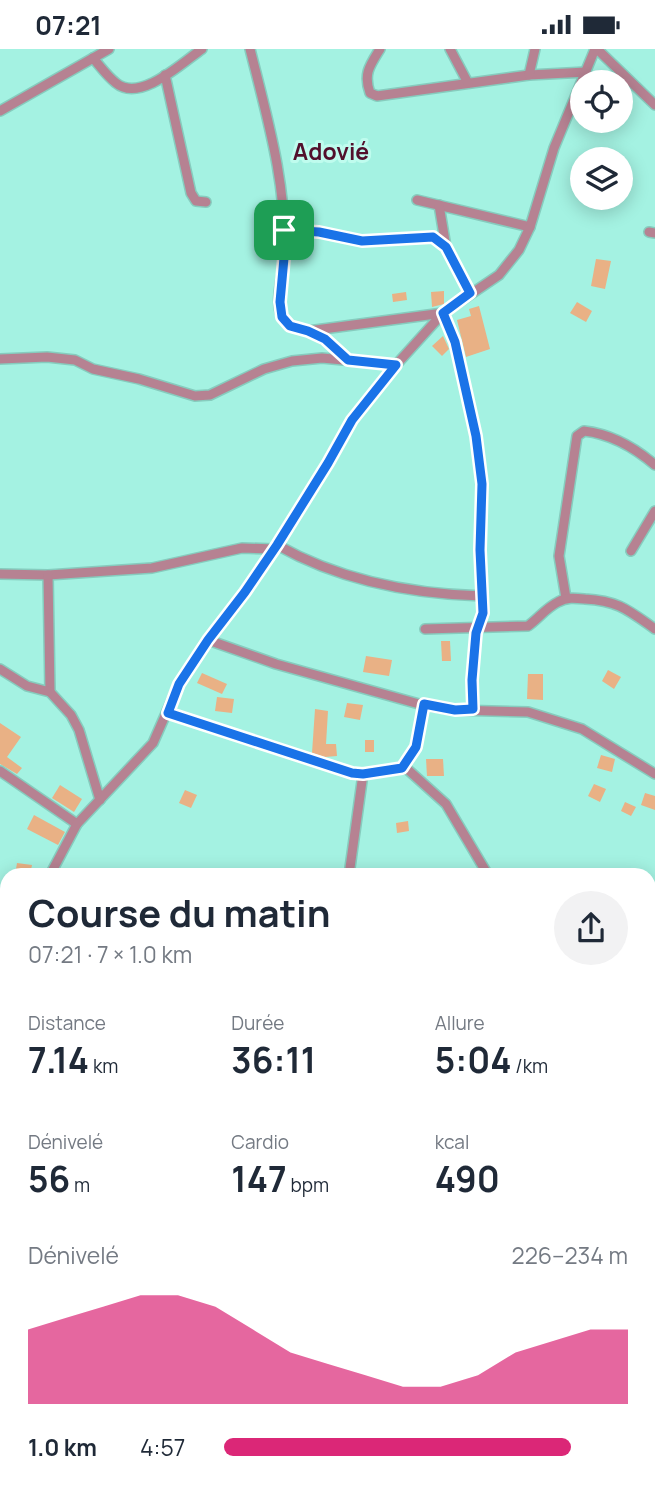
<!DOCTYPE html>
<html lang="fr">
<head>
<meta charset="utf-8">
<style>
  body { margin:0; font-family:Manrope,sans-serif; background:#f2f2f3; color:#1f2937; height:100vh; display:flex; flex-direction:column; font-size:26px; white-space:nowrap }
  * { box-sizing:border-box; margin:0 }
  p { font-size:23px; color:#747a83 }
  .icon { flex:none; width:38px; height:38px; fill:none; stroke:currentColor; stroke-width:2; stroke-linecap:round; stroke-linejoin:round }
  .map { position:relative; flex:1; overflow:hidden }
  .panel { position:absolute; left:0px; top:819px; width:656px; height:621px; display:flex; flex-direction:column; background:#fff; border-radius:21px 21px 0 0; box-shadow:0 4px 18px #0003 }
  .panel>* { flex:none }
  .buttons { position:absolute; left:570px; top:21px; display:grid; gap:14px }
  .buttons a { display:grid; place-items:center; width:63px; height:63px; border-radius:50%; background:#fff; box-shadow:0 4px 18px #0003; font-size:35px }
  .pin { position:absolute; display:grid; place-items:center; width:60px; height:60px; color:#fff; margin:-30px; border-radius:14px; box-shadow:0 4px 10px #0006 }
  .round { display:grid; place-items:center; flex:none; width:74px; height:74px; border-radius:37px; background:#f2f2f3 }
  .summary { display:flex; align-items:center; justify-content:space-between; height:119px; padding:0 28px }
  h1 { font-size:38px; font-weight:700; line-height:52px }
  .metrics { display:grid; grid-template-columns:repeat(3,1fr); gap:10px; height:119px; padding:7px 28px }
  .metrics div { display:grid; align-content:center }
  .metrics b { font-size:35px; font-weight:700 }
  .metrics small { font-size:19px; font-weight:400 }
  .metrics p { font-size:19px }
  .chart { height:196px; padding:14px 28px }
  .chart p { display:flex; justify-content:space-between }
  .chart svg { width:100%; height:126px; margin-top:7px; fill:#db2777; opacity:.7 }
  ul { padding:0 28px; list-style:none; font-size:23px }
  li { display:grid; grid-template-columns:112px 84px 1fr; align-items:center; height:52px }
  li i { height:18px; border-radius:9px; background:#db2777 }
  .status { display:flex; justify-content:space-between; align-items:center; height:49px; padding:0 35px; background:#fff; direction:ltr }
  .status svg { height:19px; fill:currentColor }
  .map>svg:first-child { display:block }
  .building { fill:#e9b185 }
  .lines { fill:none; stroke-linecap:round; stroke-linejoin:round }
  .street-casing { stroke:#86ccbe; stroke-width:12 }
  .street { stroke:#b68292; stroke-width:9 }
  .route-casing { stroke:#fff; stroke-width:14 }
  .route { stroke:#1a73e8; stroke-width:9 }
  .labels { text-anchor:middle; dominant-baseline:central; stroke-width:6; stroke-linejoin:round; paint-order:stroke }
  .quarter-label { font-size:23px; font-weight:bold; fill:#52102c; stroke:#bffcee }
</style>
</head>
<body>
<div class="status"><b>07:21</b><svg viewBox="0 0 49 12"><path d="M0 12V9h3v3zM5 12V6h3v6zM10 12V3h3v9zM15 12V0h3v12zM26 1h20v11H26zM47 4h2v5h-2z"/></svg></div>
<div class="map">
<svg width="655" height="1440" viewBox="0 0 655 1440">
  <rect width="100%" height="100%" fill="#a4f2e2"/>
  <g class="building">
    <path d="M 596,210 L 611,212 L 605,240 L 591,237 Z"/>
    <path d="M 444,242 L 444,255 L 432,258 L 431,243 Z"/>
    <path d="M 406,243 L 407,251 L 393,253 L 392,245 Z"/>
    <path d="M 577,253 L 592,262 L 586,273 L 570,264 Z"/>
    <path d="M 479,257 L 490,300 L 466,308 L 457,271 L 471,267 L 469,260 Z"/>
    <path d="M 443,287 L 449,300 L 442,307 L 432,297 Z"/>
    <path d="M 441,592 L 450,592 L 451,612 L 442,612 Z"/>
    <path d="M 366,607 L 392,611 L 389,627 L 363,623 Z"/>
    <path d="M 608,621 L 621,628 L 614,640 L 602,632 Z"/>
    <path d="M 202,624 L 227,635 L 222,645 L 197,634 Z"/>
    <path d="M 528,625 L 543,625 L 543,651 L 527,650 Z"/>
    <path d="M 217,648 L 234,650 L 232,664 L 215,662 Z"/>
    <path d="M 347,654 L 363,656 L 360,671 L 344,668 Z"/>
    <path d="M 315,660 L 328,662 L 326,695 L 336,695 L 337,707 L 325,708 L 312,704 Z"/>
    <path d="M 0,674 L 21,688 L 7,708 L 22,719 L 17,725 L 0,715 Z"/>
    <rect x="365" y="691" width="9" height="12"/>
    <path d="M 601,706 L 615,710 L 612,723 L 597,719 Z"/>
    <path d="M 426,710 L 443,710 L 444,727 L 427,727 Z"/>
    <path d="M 594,735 L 606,740 L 600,753 L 588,747 Z"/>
    <path d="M 60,736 L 82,750 L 74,763 L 52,749 Z"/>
    <path d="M 185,741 L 197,746 L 191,759 L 179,754 Z"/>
    <path d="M 645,744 L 655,747 L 655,761 L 641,756 Z"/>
    <path d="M 625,753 L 636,758 L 631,767 L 621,762 Z"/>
    <path d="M 34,766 L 65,783 L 58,796 L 27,780 Z"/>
    <path d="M 408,772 L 409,782 L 397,784 L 396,774 Z"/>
    <path d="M 17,814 L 32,816 L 30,826 L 15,826 Z"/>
  </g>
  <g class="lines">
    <g class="street-casing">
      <g id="street">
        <path d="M 250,0 C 267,68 288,139 284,210 C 283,227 274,252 282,268 C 288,279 300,279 310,283 C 325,289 336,300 348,311"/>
        <path d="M 380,0 C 370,16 363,25 370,44 L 377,47 L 529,26 L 586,23"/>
        <path d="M 450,0 L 468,34"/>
        <path d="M 597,0 L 655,56"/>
        <path d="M 93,9 C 100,17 107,27 116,34 C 140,54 182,14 202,0"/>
        <path d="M 165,26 L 191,144 L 196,152 L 206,153"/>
        <path d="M 529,26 L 535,0"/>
        <path d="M 0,62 L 109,0"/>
        <path d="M 417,151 L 530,178"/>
        <path d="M 439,156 L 446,198"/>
        <path d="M 284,181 L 319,183 L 362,192 L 433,188 L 446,198 L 470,244"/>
        <path d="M 649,183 L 655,184"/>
        <path d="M 308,282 L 443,264 L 455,293 L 476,387 L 482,435 L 480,501 L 483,564 L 476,584 L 472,631 L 473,660"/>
        <path d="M 0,310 L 47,308 L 75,311 L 93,320 L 139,330 L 195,347 L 210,346 L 264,320 L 292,312 L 322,309 L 396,316"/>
        <path d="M 277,496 C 339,531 411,545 482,547"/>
        <path d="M 631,502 L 655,462"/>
        <path d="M 0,525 L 48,526 L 152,519 L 242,499 L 274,500"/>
        <path d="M 48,526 L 50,643"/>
        <path d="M 566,549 L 559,507 L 577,387 L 584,382 C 611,385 634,398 655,416"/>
        <path d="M 425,580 L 528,577 C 539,569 546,559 558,553 C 567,548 575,549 585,550 C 619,552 628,561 655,580"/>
        <path d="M 208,591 L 276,615 L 419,655 L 455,661 L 528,663 L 582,680 L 655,725"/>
        <path d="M 0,620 L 27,637 L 50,643 L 71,666 L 79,681 L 100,751"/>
        <path d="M 168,664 L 352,724 L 363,725 L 406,719 L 446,755 L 488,826"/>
        <path d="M 402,719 L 416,698 L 424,655"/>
        <path d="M 0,722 L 77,775"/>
        <path d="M 50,826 L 77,775 L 153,694 L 179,635 L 208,591 L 245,543 L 277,496 L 328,414 L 352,371 L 396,316 L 443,264 L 499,226 L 519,201 L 530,178 L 554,99 L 595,0"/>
        <path d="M 349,826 L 363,725"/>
        <path d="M 0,846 L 7,846"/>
        <path d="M 649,891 L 655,887"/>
        <path d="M 0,919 L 7,919"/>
        <path d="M 0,993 L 7,993"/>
        <path d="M 649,1002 L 655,1004"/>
        <path d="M 649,1172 L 655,1170"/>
        <path d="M 0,1235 L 7,1236"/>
        <path d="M 0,1321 L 7,1321"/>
        <path d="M 649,1370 L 655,1370"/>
        <path d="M 225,1433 L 226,1440"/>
        <path d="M 316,1440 L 321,1433"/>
        <path d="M 532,1440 L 533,1433"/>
      </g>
    </g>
    <use href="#street" class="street"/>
  </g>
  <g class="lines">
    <g class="route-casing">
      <path id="route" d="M 284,181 L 319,183 L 362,192 L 433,188 L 446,198 L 470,244 L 443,264 L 455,293 L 476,387 L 482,435 L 480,501 L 483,564 L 476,584 L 472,631 L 473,660 L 455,661 L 424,655 L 416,698 L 402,719 L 363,725 L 352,724 L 168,664 L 179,635 L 208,591 L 245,543 L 277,496 L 328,414 L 352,371 L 396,316 L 348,311 L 325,290 L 308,282 L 290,277 L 282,268 L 280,253 L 284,209 Z"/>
    </g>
    <use href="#route" class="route"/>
  </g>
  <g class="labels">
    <g class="quarter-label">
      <text x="331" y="102">Adovié</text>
    </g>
  </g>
</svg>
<div class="buttons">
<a><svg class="icon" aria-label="locate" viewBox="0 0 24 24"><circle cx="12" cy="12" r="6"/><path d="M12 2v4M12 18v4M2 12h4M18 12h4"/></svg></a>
<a><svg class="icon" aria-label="layers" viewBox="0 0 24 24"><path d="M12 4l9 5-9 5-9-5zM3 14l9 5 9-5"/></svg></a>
</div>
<div class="pin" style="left:284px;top:181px;background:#1e9e55"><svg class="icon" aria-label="arrive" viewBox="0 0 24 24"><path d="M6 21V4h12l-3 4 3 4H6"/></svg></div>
<section class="panel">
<div class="summary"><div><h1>Course du matin</h1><p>07:21 · 7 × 1.0 km</p></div><a class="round"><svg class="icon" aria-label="share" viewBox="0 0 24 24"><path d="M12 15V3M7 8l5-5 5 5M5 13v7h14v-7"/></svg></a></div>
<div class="metrics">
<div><p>Distance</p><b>7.14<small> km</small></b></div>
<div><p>Durée</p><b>36:11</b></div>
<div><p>Allure</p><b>5:04<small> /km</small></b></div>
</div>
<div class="metrics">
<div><p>Dénivelé</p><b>56<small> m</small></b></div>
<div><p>Cardio</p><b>147<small> bpm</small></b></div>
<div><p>kcal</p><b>490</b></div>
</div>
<div class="chart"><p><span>Dénivelé</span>226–234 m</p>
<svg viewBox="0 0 160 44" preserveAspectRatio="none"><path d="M0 44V18L10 14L20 10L30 6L40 6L50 10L60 18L70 26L80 30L90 34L100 38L110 38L120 34L130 26L140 22L150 18L160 18V44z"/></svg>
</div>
<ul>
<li><b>1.0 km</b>4:57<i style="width:86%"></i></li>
</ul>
</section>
</div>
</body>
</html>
